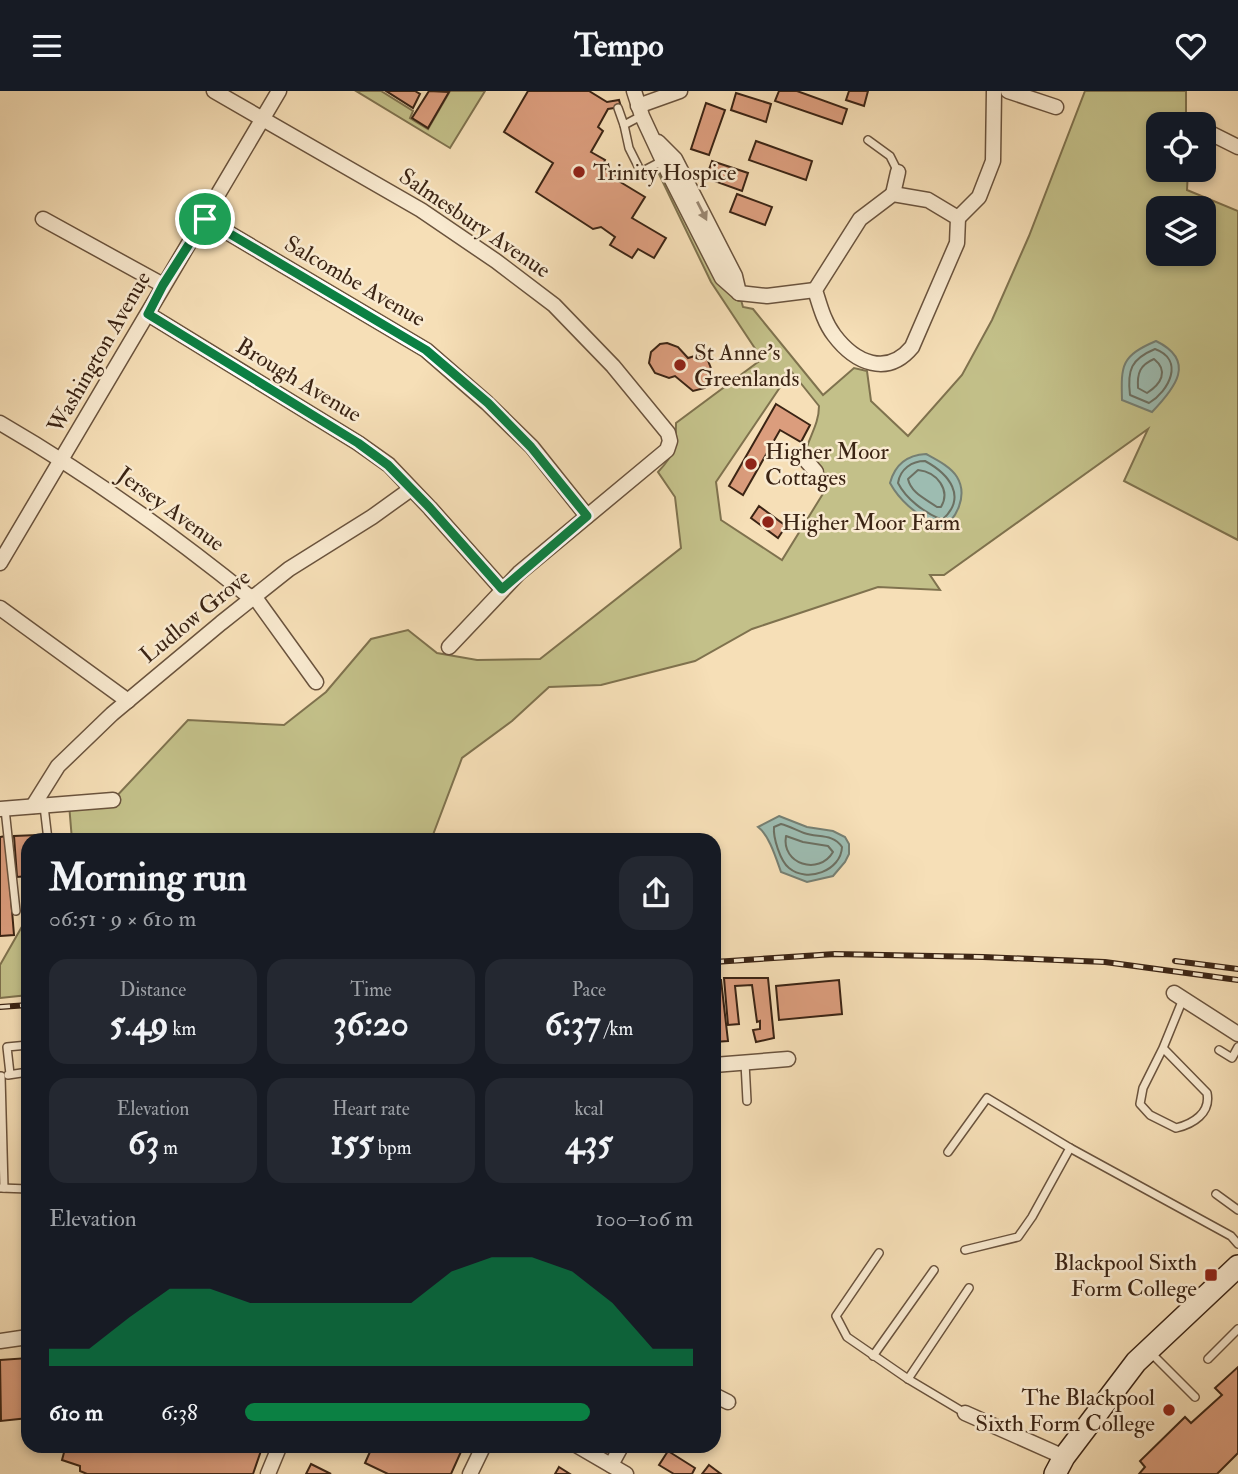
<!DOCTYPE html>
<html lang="en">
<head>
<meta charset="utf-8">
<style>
  body { margin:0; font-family:"IM FELL Double Pica",serif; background:#242831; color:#f1f3f6; height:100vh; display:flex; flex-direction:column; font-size:26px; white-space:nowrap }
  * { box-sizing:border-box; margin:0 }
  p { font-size:23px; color:#9ea1a6 }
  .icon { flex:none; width:38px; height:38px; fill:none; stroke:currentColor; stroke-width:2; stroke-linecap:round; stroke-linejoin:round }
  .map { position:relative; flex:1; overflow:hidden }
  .side { position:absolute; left:21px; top:742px; width:700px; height:620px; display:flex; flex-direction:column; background:#171b24; border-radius:21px; box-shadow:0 4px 10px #0003 }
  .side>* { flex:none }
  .buttons { position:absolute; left:1146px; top:21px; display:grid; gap:14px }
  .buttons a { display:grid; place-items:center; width:70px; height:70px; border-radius:14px; background:#171b24; box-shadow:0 4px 10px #0003; font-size:35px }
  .pin { position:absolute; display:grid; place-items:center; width:60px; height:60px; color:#fff; margin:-30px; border:4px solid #fff; border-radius:50%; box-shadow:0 2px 7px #0007 }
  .round { display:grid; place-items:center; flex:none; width:74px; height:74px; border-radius:21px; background:#242831 }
  .overview { display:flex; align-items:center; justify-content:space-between; height:119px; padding:0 28px }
  h1 { font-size:38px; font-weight:800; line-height:52px }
  .metrics { display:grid; grid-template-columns:repeat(3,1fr); gap:10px; height:119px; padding:7px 28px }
  .metrics div { display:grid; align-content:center; border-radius:18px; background:#242831; text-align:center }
  .metrics b { font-size:35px; font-weight:800 }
  .metrics small { font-size:19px; font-weight:400 }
  .metrics p { font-size:19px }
  .chart { height:196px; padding:14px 28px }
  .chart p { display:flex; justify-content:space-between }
  .chart svg { width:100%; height:126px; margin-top:7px; fill:#0b8043; opacity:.7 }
  ul { padding:0 28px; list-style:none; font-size:23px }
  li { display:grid; grid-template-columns:112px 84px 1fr; align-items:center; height:52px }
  li i { height:18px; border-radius:9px; background:#0b8043 }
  header { display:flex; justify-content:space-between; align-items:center; height:91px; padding:0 28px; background:#171b24; font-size:32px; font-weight:800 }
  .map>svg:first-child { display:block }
  .green { fill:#c3c089; stroke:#7f724e; stroke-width:2; fill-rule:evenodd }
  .water { fill:#9dbcb1; stroke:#767f72; stroke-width:2 }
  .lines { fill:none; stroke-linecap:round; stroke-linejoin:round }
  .shore { stroke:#6c7062; stroke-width:2 }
  .building { fill:#db9d7d; stroke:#3b2414; stroke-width:2 }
  .lane-casing { stroke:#6a533d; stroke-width:10 }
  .street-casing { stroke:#6a533d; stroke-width:17 }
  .secondary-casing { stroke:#3b2414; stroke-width:24 }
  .lane { stroke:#f9ead0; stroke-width:7 }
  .street { stroke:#f9ead0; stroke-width:14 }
  .secondary { stroke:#f9ead0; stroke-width:21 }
  .rail-casing { stroke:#3b2414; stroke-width:6 }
  .rail { stroke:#f9ead0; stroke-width:3.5; stroke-dasharray:10; stroke-linecap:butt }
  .oneway { fill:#9a8772 }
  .route-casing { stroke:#fff; stroke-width:14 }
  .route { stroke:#0b8043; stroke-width:9 }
  .poi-dot { fill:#8f2418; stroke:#f9ead0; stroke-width:2.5 }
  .labels { text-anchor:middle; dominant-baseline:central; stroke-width:5; stroke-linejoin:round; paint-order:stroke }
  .poi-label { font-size:23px; fill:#3b2414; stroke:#f9ead0; text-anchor:start }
  .street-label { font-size:23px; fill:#3b2414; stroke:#f9ead0 }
</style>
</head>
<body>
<header><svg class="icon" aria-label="menu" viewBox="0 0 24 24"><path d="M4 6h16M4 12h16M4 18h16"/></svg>Tempo<svg class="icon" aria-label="heart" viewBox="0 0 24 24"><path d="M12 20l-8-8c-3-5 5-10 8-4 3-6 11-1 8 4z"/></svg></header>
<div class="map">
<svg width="1238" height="1383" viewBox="0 0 1238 1383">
  <rect width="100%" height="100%" fill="#f6dfb7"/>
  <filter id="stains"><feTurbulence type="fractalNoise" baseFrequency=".00286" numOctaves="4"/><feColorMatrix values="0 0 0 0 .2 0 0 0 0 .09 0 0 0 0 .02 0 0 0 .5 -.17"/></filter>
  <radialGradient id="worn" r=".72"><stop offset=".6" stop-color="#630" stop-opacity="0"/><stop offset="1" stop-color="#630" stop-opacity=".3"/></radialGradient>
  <g class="green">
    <path d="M 356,0 L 381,0 L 413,20 L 410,27 L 428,38 L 450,0 L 485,0 L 450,57 Z"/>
    <path d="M 1085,0 L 1186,0 L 1186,33 L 1158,33 L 1158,79 L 1188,79 L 1187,99 L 1238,120 L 1238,449 L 1124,390 L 1148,338 L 944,484 L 930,484 L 940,499 L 878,496 L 752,538 L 695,570 L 601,594 L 549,596 L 512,630 L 462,667 L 431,749 L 72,749 L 69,713 L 113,709 L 188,629 L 284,634 L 326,601 L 371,548 L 408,539 L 437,562 L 477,569 L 540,568 L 681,457 L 675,406 L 658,381 C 675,363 676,356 676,332 L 762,268 L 711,191 L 657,79 L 665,75 L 739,202 L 743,216 L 753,218 L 823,304 L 854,277 L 867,280 L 871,310 L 908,345 L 962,284 L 992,229 L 1029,145 ZM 1158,117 L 1204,117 L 1204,163 L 1158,163 ZM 791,280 L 819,315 C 819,335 807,348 804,367 L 829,393 L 782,469 L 721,429 L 716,391 Z"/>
    <path d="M 28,825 L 28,904 L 0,907 L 0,874 Z"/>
  </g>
  <g class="water">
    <path d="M 1156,250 C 1197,270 1175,297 1152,321 L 1122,309 C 1121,274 1121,265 1156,250 Z"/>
    <path d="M 926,363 C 937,369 951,376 957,386 C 968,404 957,429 940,438 C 920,424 902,414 890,392 C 895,373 908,364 926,363 Z"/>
    <path d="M 779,725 L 807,736 L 833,740 L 845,746 L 849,753 L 849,763 L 845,771 L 833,785 L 807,791 L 781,781 C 776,767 769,744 758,736 Z"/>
  </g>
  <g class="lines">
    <g class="shore">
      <path d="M 1155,258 C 1185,269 1169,300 1149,312 L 1130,304 C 1127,279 1131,268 1155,258 Z"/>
      <path d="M 1154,268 C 1169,280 1161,293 1147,302 L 1138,297 C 1137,282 1140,274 1154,268 Z"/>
      <path d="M 925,370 C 949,383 968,406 942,429 C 925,422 906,408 898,392 C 900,378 912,370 925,370 Z"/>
      <path d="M 918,379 C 937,381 951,399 941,416 L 937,416 C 926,408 911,402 908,388 Z"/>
      <path d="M 781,733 C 789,735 796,739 804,742 C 817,747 833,742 842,756 C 841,780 807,792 789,777 C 780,770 773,746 774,736 Z"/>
      <path d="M 786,745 L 803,751 L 828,755 L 833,761 C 819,785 781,773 786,745 Z"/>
    </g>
  </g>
  <g class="building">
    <path d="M 386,0 L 415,0 L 420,3 L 413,17 Z"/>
    <path d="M 429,0 L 449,1 L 428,37 L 412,27 Z"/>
    <path d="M 528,0 L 589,0 L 607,11 L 619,9 L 621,16 L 608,18 L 598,36 L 603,40 L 591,61 L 605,69 L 602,76 L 619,86 L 617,89 L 645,106 L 632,127 L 666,147 L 654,167 L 638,158 L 632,167 L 610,154 L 615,146 L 601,136 L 593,138 L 536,101 L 553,72 L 504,41 Z"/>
    <path d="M 779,0 L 797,0 L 847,18 L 842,33 L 775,10 Z"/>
    <path d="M 849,0 L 868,0 L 864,15 L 846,9 Z"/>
    <path d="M 736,2 L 771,13 L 766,31 L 731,19 Z"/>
    <path d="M 706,12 L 725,19 L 709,64 L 691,58 Z"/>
    <path d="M 756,50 L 812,70 L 806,89 L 749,69 Z"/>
    <path d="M 712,70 L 748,82 L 742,100 L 706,87 Z"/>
    <path d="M 737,103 L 772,116 L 765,134 L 730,121 Z"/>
    <path d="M 667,252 L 678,256 L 688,267 L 705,262 L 712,280 L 705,297 L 693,300 L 675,285 L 669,287 L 655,282 L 649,272 L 651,261 L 660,253 Z"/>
    <path d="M 776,313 L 810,334 L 801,351 L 780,339 L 743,404 L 729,395 Z"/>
    <path d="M 759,415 L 786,435 L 778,447 L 751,427 Z"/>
    <path d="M 37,744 L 37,749 L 28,749 L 28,785 L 17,786 L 14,745 Z"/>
    <path d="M 6,745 L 14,844 L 0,845 L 0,746 Z"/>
    <path d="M 724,887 L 768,887 L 774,947 L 756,951 L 753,939 L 760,938 L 760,930 L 757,931 L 752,894 L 735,895 L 739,933 L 728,934 Z"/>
    <path d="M 714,889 L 721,889 L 728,950 L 714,951 Z"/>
    <path d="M 839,889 L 842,923 L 779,929 L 776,895 Z"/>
    <path d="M 28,1267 L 28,1327 L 1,1330 L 0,1269 Z"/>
    <path d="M 1238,1276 L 1238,1362 L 1217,1383 L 1139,1383 L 1145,1376 L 1140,1370 L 1185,1326 L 1191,1332 L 1222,1304 L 1215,1297 Z"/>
    <path d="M 66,1354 L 200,1354 L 213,1358 L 213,1354 L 263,1354 L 253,1383 L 87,1383 L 80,1380 L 80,1375 L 62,1369 Z"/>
    <path d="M 373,1354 L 464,1354 L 451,1383 L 388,1383 L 365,1372 Z"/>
    <path d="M 668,1360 L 695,1377 L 692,1383 L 674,1383 L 659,1374 Z"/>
    <path d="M 311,1373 L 331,1383 L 306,1383 Z"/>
    <path d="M 709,1374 L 721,1383 L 702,1383 Z"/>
    <path d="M 559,1376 L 570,1383 L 555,1383 Z"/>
  </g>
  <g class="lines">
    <g class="lane-casing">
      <g id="lane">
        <path d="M 618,17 L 624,34"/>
        <path d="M 641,25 L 624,34 L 629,57 L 641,81 L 664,69"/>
        <path d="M 868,49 L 890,65 L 898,81"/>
        <path d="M 44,715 L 48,749"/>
        <path d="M 5,718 L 16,820"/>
        <path d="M 1163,957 L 1143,997 L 1140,1013 L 1150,1024 L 1176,1037 C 1193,1033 1211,1022 1207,1002 L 1163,957 L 1183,908"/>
        <path d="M 1219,959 L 1232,967 L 1238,956"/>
        <path d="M 745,972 L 747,1010"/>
        <path d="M 10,983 L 7,956 L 28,954"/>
        <path d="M 8,984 L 28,981"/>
        <path d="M 1,985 L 4,1097"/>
        <path d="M 948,1061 L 987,1007 L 1070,1057 L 1231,1145 L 1238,1153"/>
        <path d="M 1,1097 L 28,1098"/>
        <path d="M 1216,1103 L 1238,1119"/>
        <path d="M 965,1159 L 1018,1146 L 1032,1126 L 1070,1057"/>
        <path d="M 879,1162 L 836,1225 L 847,1246 L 908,1288 L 965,1322"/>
        <path d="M 1151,1262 L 1195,1306"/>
        <path d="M 873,1265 L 934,1179"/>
        <path d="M 1208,1268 L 1238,1238"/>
        <path d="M 908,1288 L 969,1197"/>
      </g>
    </g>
    <g class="street-casing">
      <g id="street">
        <path d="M 214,0 L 421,119 L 496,170 L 554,214 L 613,275 L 668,342 L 670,350 L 667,359 L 519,482 L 449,556"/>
        <path d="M 634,0 L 642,25 L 669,83 L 722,187 L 739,202"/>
        <path d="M 1008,0 L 1056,16"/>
        <path d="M 638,15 L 680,0"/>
        <path d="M 1204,39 L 1238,56"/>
        <path d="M 658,51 L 675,68 L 735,185 L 739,202"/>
        <path d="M 893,103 L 928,109 L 958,127 L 957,152 L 912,256 C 887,286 855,272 834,244 C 824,231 820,215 815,199 L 860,128 Z"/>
        <path d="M 893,103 L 898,81"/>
        <path d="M 958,127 L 979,106 L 993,70 L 994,0"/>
        <path d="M 43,128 L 163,194"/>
        <path d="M 205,128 L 426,259 L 487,312 L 532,356 L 587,425"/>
        <path d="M 739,202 L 767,205 L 815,199"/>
        <path d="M 148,223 L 358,352 L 389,374 L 430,417 L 502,498"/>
        <path d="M 0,332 C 88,383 172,443 251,507"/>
        <path d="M 804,367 L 816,381"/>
        <path d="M 0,472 L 279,0"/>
        <path d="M 254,505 L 316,591"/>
        <path d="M 0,517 L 128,610"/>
        <path d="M 33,715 L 58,675 L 112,623 L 221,532 L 289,478 L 372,426 L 411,398"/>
        <path d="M 0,718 L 113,709"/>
        <path d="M 1174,902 L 1238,943"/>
        <path d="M 714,974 L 788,968"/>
        <path d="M 0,1250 L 28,1246"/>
        <path d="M 714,1304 L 728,1311"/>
        <path d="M 965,1322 L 1064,1366"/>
        <path d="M 576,1354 L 626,1383"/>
        <path d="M 611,1374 L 622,1354"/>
        <path d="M 268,1383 L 280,1354"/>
        <path d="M 470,1383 L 484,1354"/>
      </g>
    </g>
    <g class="secondary-casing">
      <path id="secondary" d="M 1055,1383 L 1064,1366 L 1136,1271 L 1238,1175"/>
    </g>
    <use href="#lane" class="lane"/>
    <use href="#street" class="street"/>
    <use href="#secondary" class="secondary"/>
    <g class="rail-casing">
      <g id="rail">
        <path d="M 1175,870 L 1238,878"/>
        <path d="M 714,871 L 835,863 L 983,866 L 1105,871 L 1238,889"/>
        <path d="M 0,916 L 28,914"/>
      </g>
    </g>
    <use href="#rail" class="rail"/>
  </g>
  <defs><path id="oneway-solid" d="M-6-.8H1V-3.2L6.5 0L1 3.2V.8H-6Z" transform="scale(1.75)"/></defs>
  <use class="oneway" href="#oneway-solid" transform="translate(702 120) rotate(63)"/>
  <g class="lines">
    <g class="route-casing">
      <path id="route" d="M 205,128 L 426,259 L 488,312 L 531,356 L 587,425 L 502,498 L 430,417 L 388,374 L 358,352 L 148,223 L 163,194 Z"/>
    </g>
    <use href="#route" class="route"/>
  </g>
  <g class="poi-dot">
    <circle cx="579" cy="81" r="7"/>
    <circle cx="680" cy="274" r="7"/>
    <circle cx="751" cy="373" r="7"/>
    <circle cx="768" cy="431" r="7"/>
    <rect x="1204" y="1177" width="14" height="14" rx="3.5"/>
    <circle cx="1169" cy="1319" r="7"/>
  </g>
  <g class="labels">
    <g class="poi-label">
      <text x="593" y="81">Trinity Hospice</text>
      <text x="694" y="261">St Anne's<tspan x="694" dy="26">Greenlands</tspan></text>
      <text x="765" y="360">Higher Moor<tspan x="765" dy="26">Cottages</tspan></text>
      <text x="782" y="431">Higher Moor Farm</text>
      <text x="1197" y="1171" text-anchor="end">Blackpool Sixth<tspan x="1197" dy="26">Form College</tspan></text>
      <text x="1155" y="1306" text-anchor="end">The Blackpool<tspan x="1155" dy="26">Sixth Form College</tspan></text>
    </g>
    <g class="street-label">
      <text transform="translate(475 132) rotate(34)">Salmesbury Avenue</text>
      <text transform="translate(355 190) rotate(30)">Salcombe Avenue</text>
      <text transform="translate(99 261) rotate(-60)">Washington Avenue</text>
      <text transform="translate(299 289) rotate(31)">Brough Avenue</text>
      <text transform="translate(171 418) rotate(36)">Jersey Avenue</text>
      <text transform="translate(195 525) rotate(-39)">Ludlow Grove</text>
    </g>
  </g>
  <rect width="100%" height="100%" filter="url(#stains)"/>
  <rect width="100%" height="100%" fill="url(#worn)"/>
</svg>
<div class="buttons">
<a><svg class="icon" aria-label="locate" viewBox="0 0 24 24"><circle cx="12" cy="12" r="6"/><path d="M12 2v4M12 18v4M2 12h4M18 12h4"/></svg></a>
<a><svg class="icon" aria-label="layers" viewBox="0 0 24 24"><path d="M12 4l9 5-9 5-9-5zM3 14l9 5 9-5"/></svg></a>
</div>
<div class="pin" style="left:205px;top:128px;background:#1e9e55"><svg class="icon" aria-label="arrive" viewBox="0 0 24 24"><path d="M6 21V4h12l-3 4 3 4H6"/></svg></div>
<section class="side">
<div class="overview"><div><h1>Morning run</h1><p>06:51 · 9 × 610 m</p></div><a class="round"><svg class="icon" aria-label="share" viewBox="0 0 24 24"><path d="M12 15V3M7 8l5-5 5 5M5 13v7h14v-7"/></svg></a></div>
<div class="metrics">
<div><p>Distance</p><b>5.49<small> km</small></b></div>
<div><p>Time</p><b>36:20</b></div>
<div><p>Pace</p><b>6:37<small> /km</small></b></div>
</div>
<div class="metrics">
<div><p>Elevation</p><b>63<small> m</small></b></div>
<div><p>Heart rate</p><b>155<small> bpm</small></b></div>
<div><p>kcal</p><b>435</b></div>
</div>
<div class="chart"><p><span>Elevation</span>100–106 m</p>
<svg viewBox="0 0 160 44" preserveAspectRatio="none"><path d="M0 44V38L10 38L20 27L30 17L40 17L50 22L60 22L70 22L80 22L90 22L100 11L110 6L120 6L130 11L140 22L150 38L160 38V44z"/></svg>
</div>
<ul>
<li><b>610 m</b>6:38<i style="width:77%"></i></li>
</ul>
</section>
</div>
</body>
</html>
